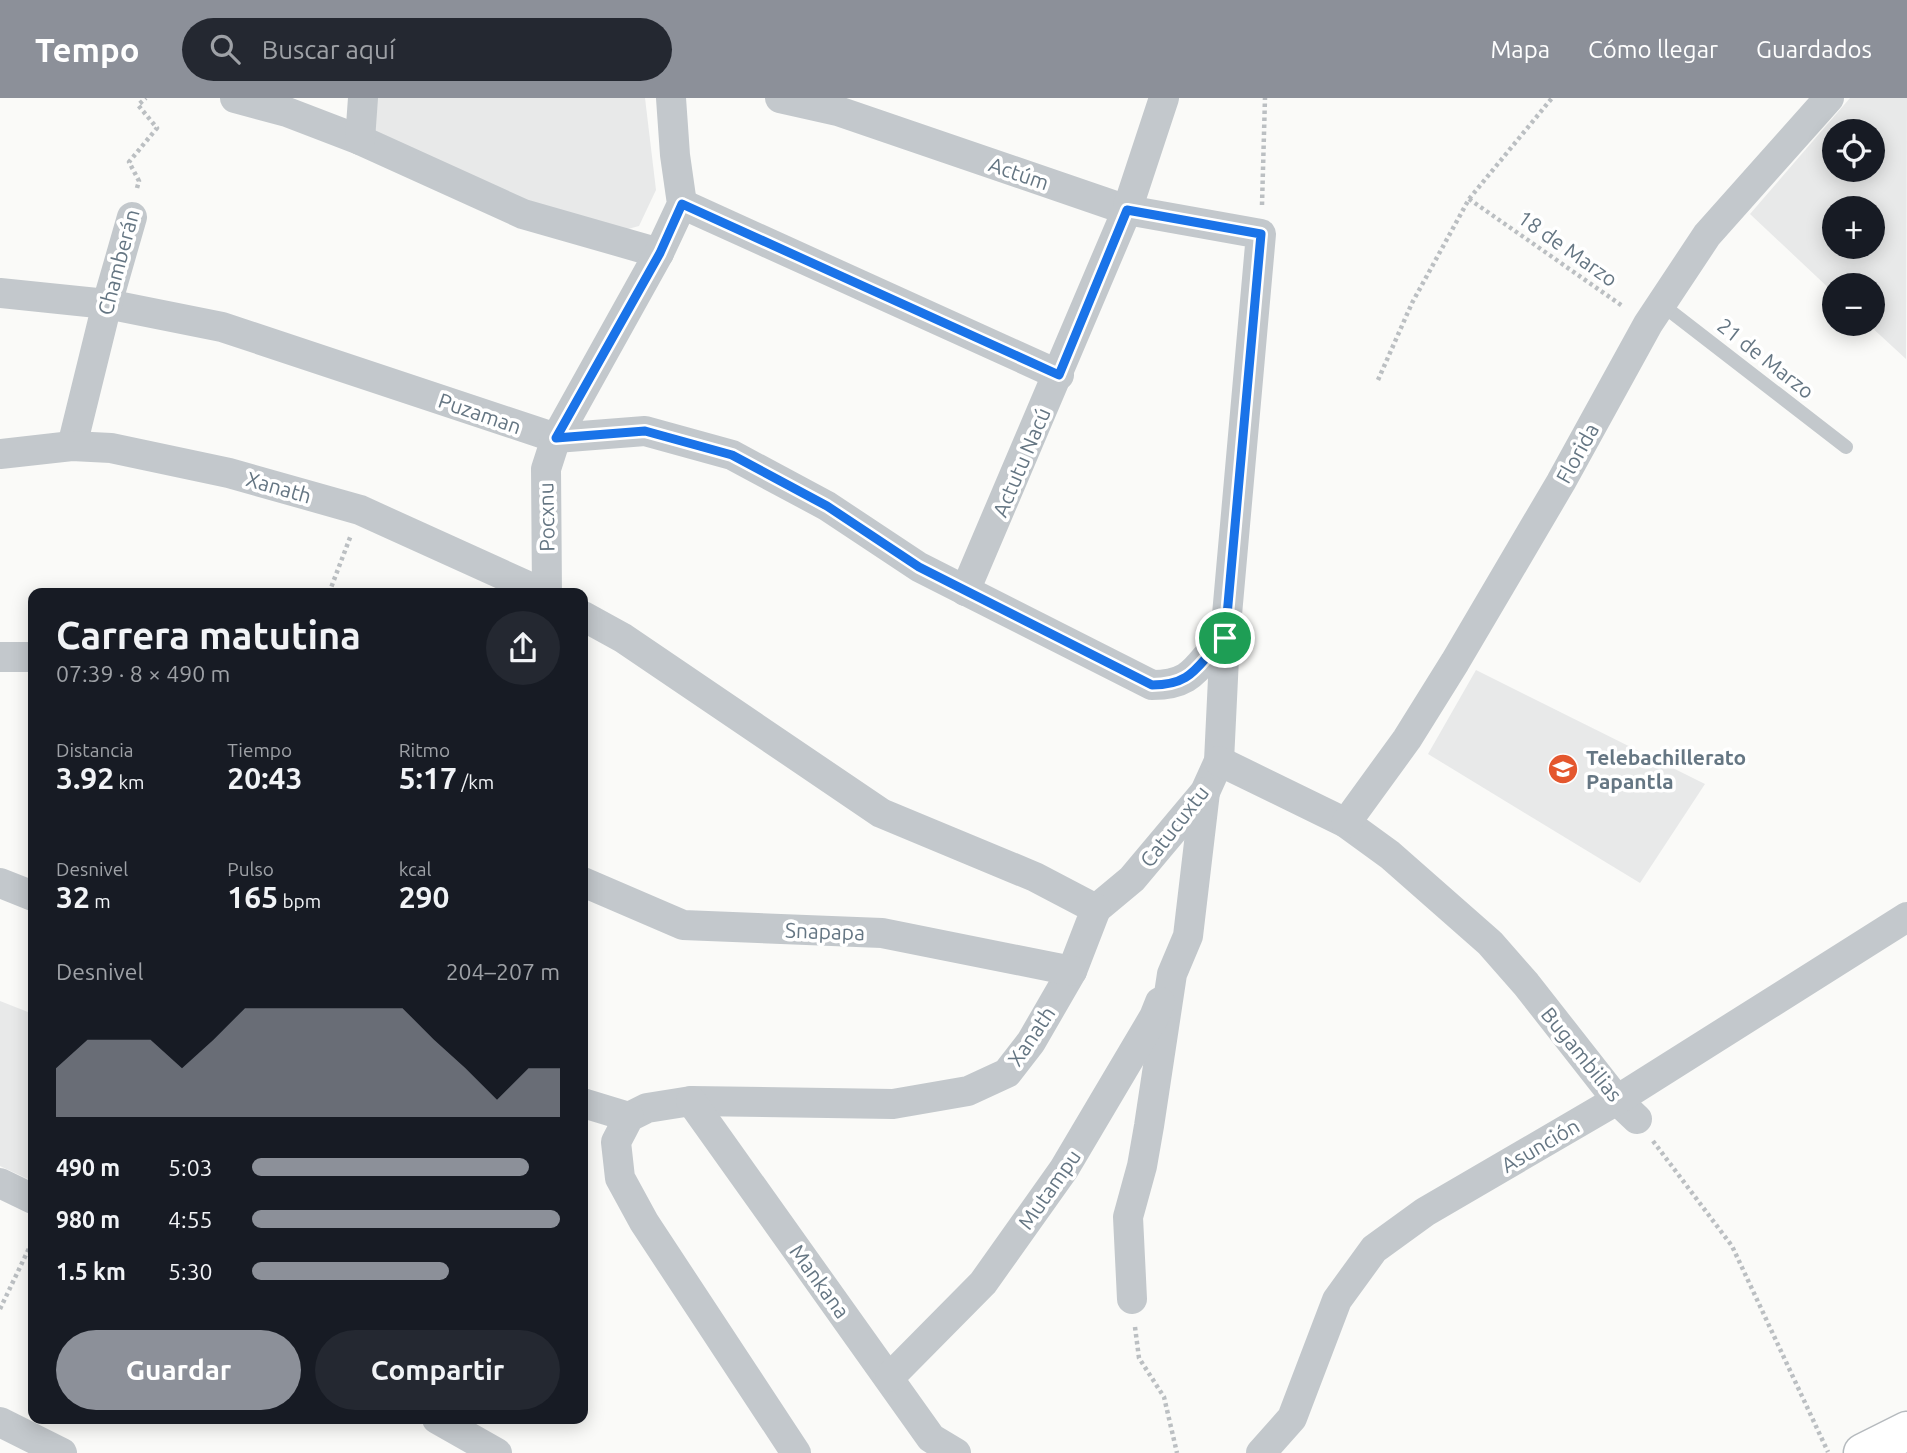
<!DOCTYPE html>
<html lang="es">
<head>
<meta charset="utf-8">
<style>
  body { margin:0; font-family:Ubuntu,sans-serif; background:#242831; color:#f1f3f6; height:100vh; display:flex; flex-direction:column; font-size:26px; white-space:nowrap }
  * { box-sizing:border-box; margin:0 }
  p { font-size:23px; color:#9ea1a6 }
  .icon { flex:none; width:38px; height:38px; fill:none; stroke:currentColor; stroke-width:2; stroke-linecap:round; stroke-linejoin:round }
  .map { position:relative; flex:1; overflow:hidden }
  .panel { position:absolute; left:28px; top:490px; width:560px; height:836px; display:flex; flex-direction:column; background:#171b24; border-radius:14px; box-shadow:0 4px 18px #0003 }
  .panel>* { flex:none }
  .fabs { position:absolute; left:1822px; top:21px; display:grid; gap:14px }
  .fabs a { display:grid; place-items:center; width:63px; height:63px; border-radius:50%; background:#171b24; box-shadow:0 4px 18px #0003; font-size:35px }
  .pin { position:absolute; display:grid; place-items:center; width:60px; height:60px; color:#fff; margin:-30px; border:4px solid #fff; border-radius:50%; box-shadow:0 2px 7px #0007 }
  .round { display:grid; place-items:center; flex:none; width:74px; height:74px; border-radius:37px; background:#242831 }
  .headline { display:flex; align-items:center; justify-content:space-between; height:119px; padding:0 28px }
  h1 { font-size:38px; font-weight:600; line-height:52px }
  .metrics { display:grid; grid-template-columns:repeat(3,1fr); gap:10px; height:119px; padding:7px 28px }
  .metrics div { display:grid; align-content:center }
  .metrics b { font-size:30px; font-weight:600 }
  .metrics small { font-size:19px; font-weight:400 }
  .metrics p { font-size:19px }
  .chart { height:196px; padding:14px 28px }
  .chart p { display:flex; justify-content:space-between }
  .chart svg { width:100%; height:126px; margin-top:7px; fill:#8c9099; opacity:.7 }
  .cta { display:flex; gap:14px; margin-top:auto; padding:14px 28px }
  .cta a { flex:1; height:80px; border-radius:42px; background:#8c9099; color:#fff; font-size:28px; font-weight:600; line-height:80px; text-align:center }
  .cta a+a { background:#242831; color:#f1f3f6 }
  ul { padding:0 28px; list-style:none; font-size:23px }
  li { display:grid; grid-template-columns:112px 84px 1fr; align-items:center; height:52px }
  li i { height:18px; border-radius:9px; background:#8c9099 }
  header { display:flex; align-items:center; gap:42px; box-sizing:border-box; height:98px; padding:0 35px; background:#8c9099; color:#fff }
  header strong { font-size:33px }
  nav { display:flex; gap:38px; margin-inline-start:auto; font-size:24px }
  .search { width:490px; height:63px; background:#242831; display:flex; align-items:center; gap:18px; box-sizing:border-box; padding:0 24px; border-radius:38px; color:#9ea1a6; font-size:26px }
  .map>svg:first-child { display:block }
  .built { fill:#e8e9e9; fill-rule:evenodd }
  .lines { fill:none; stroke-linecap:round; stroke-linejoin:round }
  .primary-casing { stroke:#b5babe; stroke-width:41 }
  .path { stroke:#bbbfc2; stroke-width:4.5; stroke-dasharray:3.5 3.5; stroke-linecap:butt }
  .service { stroke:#c3c8cc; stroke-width:14 }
  .minor { stroke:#c3c8cc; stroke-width:30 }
  .primary { stroke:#fff; stroke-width:38 }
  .route-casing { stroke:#fff; stroke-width:14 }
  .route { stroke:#1a73e8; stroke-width:9 }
  .labels { text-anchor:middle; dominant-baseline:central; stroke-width:7; stroke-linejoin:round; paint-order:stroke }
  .street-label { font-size:21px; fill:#657683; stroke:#fff }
  .poi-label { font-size:21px; font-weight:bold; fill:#657683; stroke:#fff; text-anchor:start }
</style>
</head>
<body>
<header>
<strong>Tempo</strong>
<div class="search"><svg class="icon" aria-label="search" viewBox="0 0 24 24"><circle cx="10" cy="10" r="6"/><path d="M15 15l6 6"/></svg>Buscar aquí</div>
<nav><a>Mapa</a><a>Cómo llegar</a><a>Guardados</a></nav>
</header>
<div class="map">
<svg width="1907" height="1355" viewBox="0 0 1907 1355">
  <rect width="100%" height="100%" fill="#fafaf8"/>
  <g class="built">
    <path d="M 368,0 L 645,0 L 656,92 L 639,128 L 617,134 L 573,128 L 366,34 Z"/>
    <path d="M 1850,0 L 1907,0 L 1906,261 L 1868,226 L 1872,226 L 1872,187 L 1834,187 L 1834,195 L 1750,116 ZM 1872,33 L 1872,72 L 1834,72 L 1834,33 ZM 1872,110 L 1872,149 L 1834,149 L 1834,110 Z"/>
    <path d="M 1476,572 L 1705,686 L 1640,785 L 1428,656 Z"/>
    <path d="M 0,903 L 33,916 L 33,1070 L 28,1081 L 0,1068 Z"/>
  </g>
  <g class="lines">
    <g class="primary-casing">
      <path id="primary" d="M 1863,1355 L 1907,1333"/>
    </g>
    <g class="path">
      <path d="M 137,90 L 139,83 L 129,64 L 157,30 L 138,7 L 146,0"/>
      <path d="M 1469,101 L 1624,209"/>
      <path d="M 1262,107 L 1265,0"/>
      <path d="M 1378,282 L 1412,205 L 1469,101 L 1552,0"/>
      <path d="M 329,495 L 351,437"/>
      <path d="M 1653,1043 L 1732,1148 L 1828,1354"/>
      <path d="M 0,1211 L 33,1142"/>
      <path d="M 1135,1229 L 1139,1260 L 1164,1299 L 1177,1355"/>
    </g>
    <path class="service" d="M 1661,206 L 1846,349"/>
    <g class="minor">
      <path d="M 235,0 L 287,14 L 360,42 L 523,116 L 659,155"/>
      <path d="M 780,0 L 838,13 L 1127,112 L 1261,136 L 1225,539 L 1219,663 L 1205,694 L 1132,781 L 1096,811"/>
      <path d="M 360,42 L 363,0"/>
      <path d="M 682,106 L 1059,277"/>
      <path d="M 0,195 L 107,206 L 222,229 L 556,340 L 645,333 L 732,357 L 827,408 L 919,469 L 1152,587 C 1196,587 1196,566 1225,539"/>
      <path d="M 72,348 L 107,206 L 132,119"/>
      <path d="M 0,356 L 72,348 L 111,350 L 229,375 L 360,412 L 543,495"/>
      <path d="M 965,493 L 1127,112 L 1164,0"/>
      <path d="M 547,495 L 546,371 L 556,340 L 659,155 L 682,106 L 675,57 L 671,0"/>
      <path d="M 583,518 L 623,540 L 881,715 L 1035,779 L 1096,811 L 1072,873 L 1031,944 L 1007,975 L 968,993 L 893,1006 L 691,1003 L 647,1010 L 629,1019 L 616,1044 L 620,1080 L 644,1124 L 796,1355"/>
      <path d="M 0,559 L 33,559"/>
      <path d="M 1219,663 L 1346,725 L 1390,757 L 1490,845 L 1526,886 L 1617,1002 L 1637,1021"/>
      <path d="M 1346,725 L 1407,641 L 1455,564 L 1561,384 L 1648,226 L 1707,137 L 1829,0"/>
      <path d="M 583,784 L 683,827 L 882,835 L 1072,873"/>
      <path d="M 0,785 L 33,798"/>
      <path d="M 691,1003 L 931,1340 L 956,1355"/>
      <path d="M 583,1005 L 629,1019"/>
      <path d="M 0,1085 L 33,1101"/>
      <path d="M 1132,1201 L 1128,1119 L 1142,1068 L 1149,1028 L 1172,876 L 1188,838 L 1205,694"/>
      <path d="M 890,1279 L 983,1185 L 1064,1071 L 1154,919 L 1160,904"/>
      <path d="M 437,1321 L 497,1355"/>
      <path d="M 0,1324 L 62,1355"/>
      <path d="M 1261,1355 L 1292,1320 L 1337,1202 L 1374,1151 L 1425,1114 L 1617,1002 L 1907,819"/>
    </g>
    <use href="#primary" class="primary"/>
  </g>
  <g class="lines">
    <g class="route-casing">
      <path id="route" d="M 682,106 L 1059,277 L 1127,112 L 1261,136 L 1225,540 C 1197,565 1195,587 1152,587 L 919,469 L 827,408 L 732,357 L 645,333 L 556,340 L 660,155 Z"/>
    </g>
    <use href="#route" class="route"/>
  </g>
  <defs>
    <g id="university-disc" transform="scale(1.575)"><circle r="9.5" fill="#e4572e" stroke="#fff"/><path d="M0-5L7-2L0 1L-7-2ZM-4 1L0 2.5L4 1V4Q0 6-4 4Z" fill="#fff"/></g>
  </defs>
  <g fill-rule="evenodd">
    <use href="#university-disc" x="1563" y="671"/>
  </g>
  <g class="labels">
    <g class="street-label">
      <text transform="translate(1019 75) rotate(19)">Actúm</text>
      <text transform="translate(1568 150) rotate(35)">18 de Marzo</text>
      <text transform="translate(118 164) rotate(-75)">Chamberán</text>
      <text transform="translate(1766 260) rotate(38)">21 de Marzo</text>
      <text transform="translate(480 315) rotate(19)">Puzaman</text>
      <text transform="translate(1577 355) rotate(-61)">Florida</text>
      <text transform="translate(1021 364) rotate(-67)">Actutu Nacú</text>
      <text transform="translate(279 389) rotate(16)">Xanath</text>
      <text transform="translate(546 419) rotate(-91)">Pocxnu</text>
      <text transform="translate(1174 728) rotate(-52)">Catucuxtu</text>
      <text transform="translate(825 833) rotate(2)">Snapapa</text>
      <text transform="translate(1031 938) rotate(-56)">Xanath</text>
      <text transform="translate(1582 956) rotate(51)">Bugambilias</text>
      <text transform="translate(1540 1047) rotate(-30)">Asunción</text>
      <text transform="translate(1049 1091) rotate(-55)">Mutampu</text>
      <text transform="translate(820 1183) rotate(54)">Mankana</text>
    </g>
    <g class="poi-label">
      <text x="1586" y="659">Telebachillerato<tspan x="1586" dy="24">Papantla</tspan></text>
    </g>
  </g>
</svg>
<div class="fabs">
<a><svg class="icon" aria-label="locate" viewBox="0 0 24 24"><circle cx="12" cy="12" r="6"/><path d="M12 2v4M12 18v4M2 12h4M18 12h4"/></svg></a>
<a>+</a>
<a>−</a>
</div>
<div class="pin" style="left:1225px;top:540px;background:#1e9e55"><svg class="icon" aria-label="arrive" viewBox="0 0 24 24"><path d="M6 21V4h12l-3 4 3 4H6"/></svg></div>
<section class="panel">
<div class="headline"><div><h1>Carrera matutina</h1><p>07:39 · 8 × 490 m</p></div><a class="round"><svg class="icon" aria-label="share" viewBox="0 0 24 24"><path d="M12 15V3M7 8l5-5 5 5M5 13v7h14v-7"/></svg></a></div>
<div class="metrics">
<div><p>Distancia</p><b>3.92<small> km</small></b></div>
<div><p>Tiempo</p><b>20:43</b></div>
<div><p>Ritmo</p><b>5:17<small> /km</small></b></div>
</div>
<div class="metrics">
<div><p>Desnivel</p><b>32<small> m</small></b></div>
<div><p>Pulso</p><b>165<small> bpm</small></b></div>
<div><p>kcal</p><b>290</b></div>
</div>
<div class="chart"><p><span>Desnivel</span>204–207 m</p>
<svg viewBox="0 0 160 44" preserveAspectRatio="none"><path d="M0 44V27L10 17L20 17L30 17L40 27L50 17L60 6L70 6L80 6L90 6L100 6L110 6L120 17L130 27L140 38L150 27L160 27V44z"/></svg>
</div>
<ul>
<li><b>490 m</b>5:03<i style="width:90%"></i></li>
<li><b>980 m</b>4:55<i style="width:100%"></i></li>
<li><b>1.5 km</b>5:30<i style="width:64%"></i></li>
</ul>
<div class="cta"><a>Guardar</a><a>Compartir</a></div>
</section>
</div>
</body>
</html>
